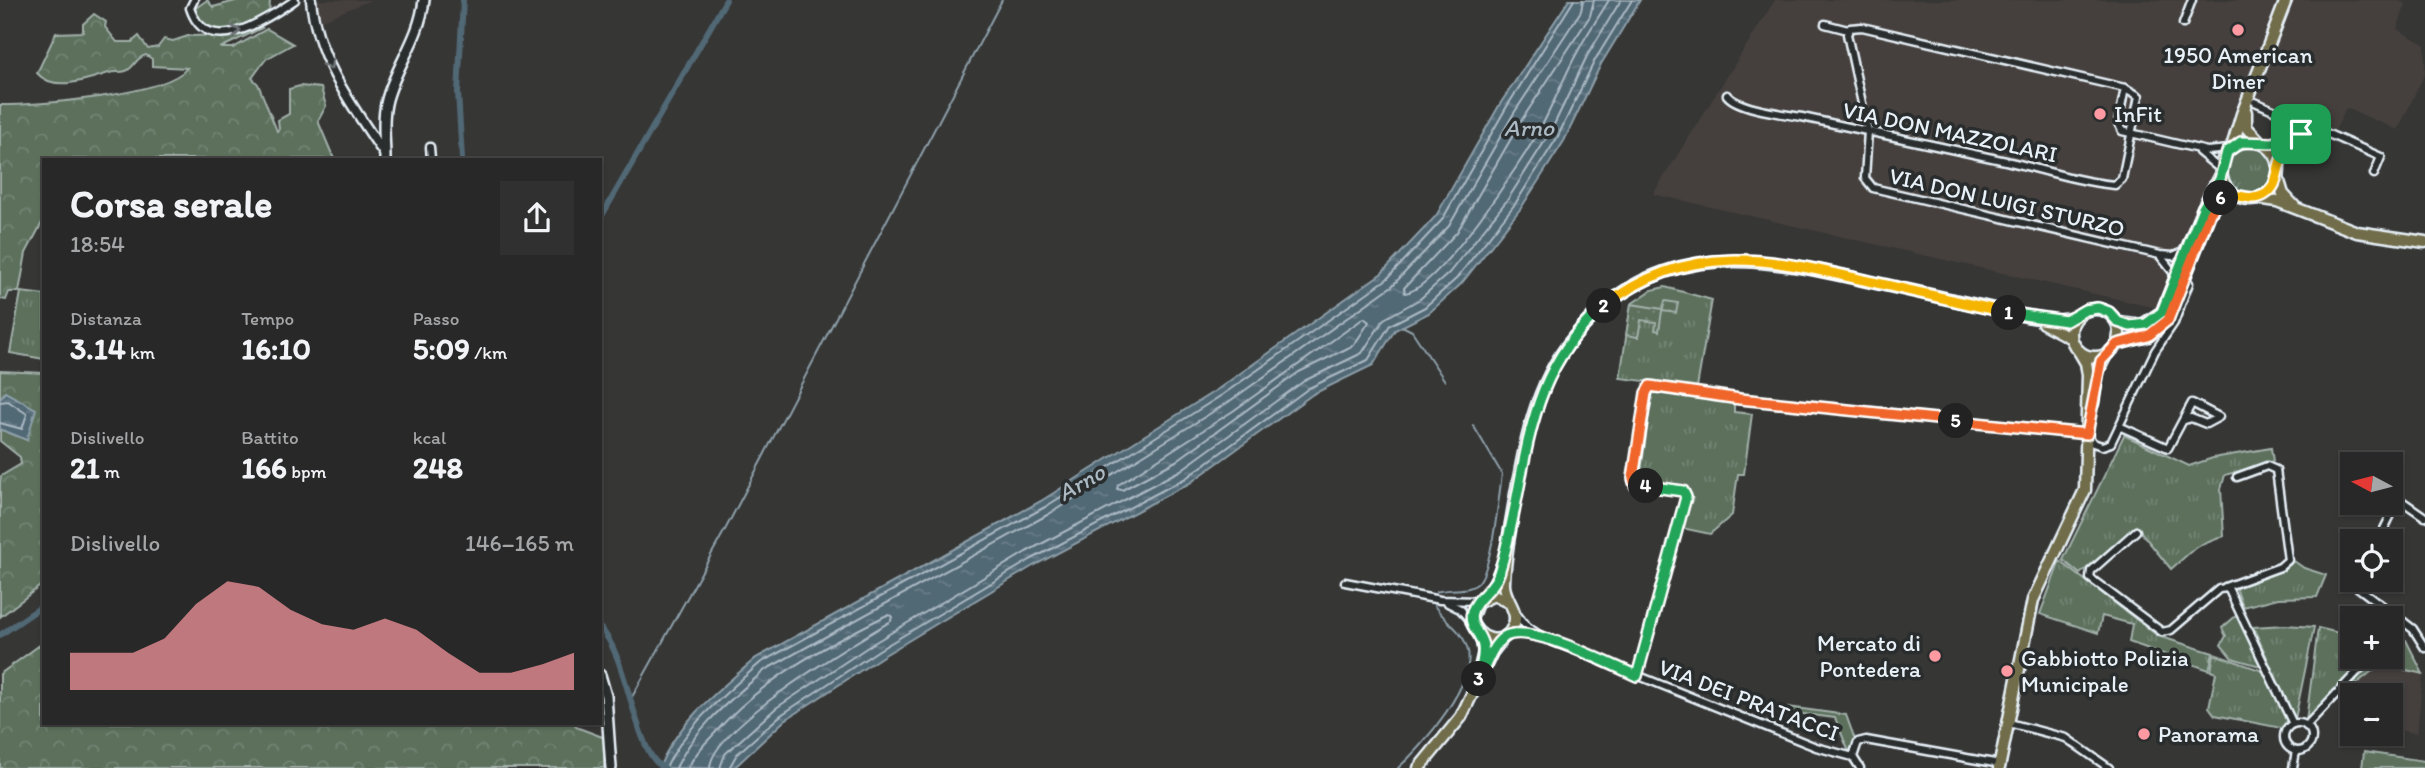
<!DOCTYPE html>
<html lang="it">
<head>
<meta charset="utf-8">
<style>
  body { margin:0; font-family:Itim,sans-serif; background:#303030; color:#f1f3f6; height:100vh; display:flex; flex-direction:column; font-size:26px; white-space:nowrap }
  * { box-sizing:border-box; margin:0 }
  p { font-size:23px; color:#a5a6a8 }
  .icon { flex:none; width:38px; height:38px; fill:none; stroke:currentColor; stroke-width:2; stroke-linecap:round; stroke-linejoin:round }
  .map { position:relative; flex:1; overflow:hidden }
  .drawer { position:absolute; left:42px; top:158px; width:560px; height:567px; display:flex; flex-direction:column; background:#282828; border-radius:0px; box-shadow:0 2px 5px #0004,0 0 0 2px #444445 }
  .drawer>* { flex:none }
  .needle { width:46px; rotate:277deg }
  .tools { position:absolute; left:2340px; top:452px; display:grid; gap:14px }
  .tools a { display:grid; place-items:center; width:63px; height:63px; border-radius:0px; background:#282828; box-shadow:0 2px 5px #0004,0 0 0 2px #444445; font-size:35px }
  .pin { position:absolute; display:grid; place-items:center; width:60px; height:60px; color:#fff; margin:-30px; border-radius:14px; box-shadow:0 4px 10px #0006 }
  .km { position:absolute; width:35px; height:35px; margin:-18px; border-radius:50%; background:#222; color:#fff; font-size:19px; line-height:35px; text-align:center }
  .round { display:grid; place-items:center; flex:none; width:74px; height:74px; border-radius:0px; background:#303030 }
  .overview { display:flex; align-items:center; justify-content:space-between; height:119px; padding:0 28px }
  h1 { font-size:38px; font-weight:800; line-height:52px }
  .metrics { display:grid; grid-template-columns:repeat(3,1fr); gap:10px; height:119px; padding:7px 28px }
  .metrics div { display:grid; align-content:center }
  .metrics b { font-size:30px; font-weight:800 }
  .metrics small { font-size:19px; font-weight:400 }
  .metrics p { font-size:19px }
  .chart { height:196px; padding:14px 28px }
  .chart p { display:flex; justify-content:space-between }
  .chart svg { width:100%; height:126px; margin-top:7px; fill:#ff9aa2; opacity:.7 }
  .map>svg:first-child { display:block }
  .built { fill:#45403d }
  .grass { fill:url(#grass-tufts); stroke:#a2b0aa; stroke-width:2 }
  .forest { fill:url(#forest-crowns); stroke:#a2b0aa; stroke-width:2 }
  .park { fill:#5b705c; stroke:#a2b0aa; stroke-width:2 }
  .garden { fill:url(#garden-dots); stroke:#a2b0aa; stroke-width:2 }
  .water { fill:url(#water-ripples); stroke:#8d9fa9; stroke-width:2 }
  .lines { fill:none; stroke-linecap:round; stroke-linejoin:round }
  .shore { stroke:#acbac4; stroke-width:2 }
  .stream { stroke:#8d9fa9; stroke-width:2 }
  .canal { stroke:#516875; stroke-width:6 }
  .minor-casing { stroke:#e8f1f8; stroke-width:11 }
  .tertiary-casing { stroke:#e8f1f8; stroke-width:13 }
  .secondary-casing { stroke:#e8f1f8; stroke-width:14 }
  .primary-casing { stroke:#e8f1f8; stroke-width:15 }
  .minor { stroke:#2a2d2e; stroke-width:6 }
  .tertiary { stroke:#2a2d2e; stroke-width:8 }
  .secondary { stroke:#2a2d2e; stroke-width:9 }
  .primary { stroke:#716d4b; stroke-width:10 }
  .oneway { stroke:#6c7275 }
  .split-1-casing { stroke:#fff; stroke-width:14 }
  .split-2-casing { stroke:#fff; stroke-width:14 }
  .split-3-casing { stroke:#fff; stroke-width:14 }
  .split-4-casing { stroke:#fff; stroke-width:14 }
  .split-5-casing { stroke:#fff; stroke-width:14 }
  .split-6-casing { stroke:#fff; stroke-width:14 }
  .split-7-casing { stroke:#fff; stroke-width:14 }
  .split-1 { stroke:#22a559; stroke-width:9 }
  .split-2 { stroke:#f5b400; stroke-width:9 }
  .split-3 { stroke:#22a559; stroke-width:9 }
  .split-4 { stroke:#22a559; stroke-width:9 }
  .split-5 { stroke:#f0652b; stroke-width:9 }
  .split-6 { stroke:#f0652b; stroke-width:9 }
  .split-7 { stroke:#f5b400; stroke-width:9 }
  .poi-dot { fill:#ff9aa2; stroke:#2a2d2e; stroke-width:2.5 }
  .labels { text-anchor:middle; dominant-baseline:central; stroke-width:7; stroke-linejoin:round; paint-order:stroke }
  .poi-label { font-size:23px; fill:#e8f1f8; stroke:#2a2d2e; text-anchor:start }
  .street-label { font-size:23px; fill:#e8f1f8; stroke:#2a2d2e }
  .water-label { font-size:24px; font-style:italic; fill:#acbac4; stroke:#2a2d2e }
</style>
</head>
<body>
<div class="map">
<svg width="2425" height="768" viewBox="0 0 2425 768">
  <defs>
    <pattern id="grass-tufts" width="24" height="20" patternUnits="userSpaceOnUse" patternTransform="scale(1.75)"><rect width="24" height="20" fill="#5b705c"/><path d="M3 7l-1-3M5 7V3M7 7l1-3M15 17l-1-3M17 17v-4M19 17l1-3" fill="none" stroke="#738574"/></pattern>
    <pattern id="forest-crowns" width="20" height="18" patternUnits="userSpaceOnUse" patternTransform="scale(1.75)"><rect width="20" height="18" fill="#5b705c"/><path d="M2 6a3 3 0 1 1 6 0M12 15a3 3 0 1 1 6 0" fill="none" stroke="#738574"/></pattern>
    <pattern id="garden-dots" width="8" height="8" patternUnits="userSpaceOnUse" patternTransform="scale(1.75)"><rect width="8" height="8" fill="#5b705c"/><path d="M2 2h.1M6 6h.1" fill="none" stroke="#738574" stroke-width="1.8" stroke-linecap="round"/></pattern>
    <pattern id="water-ripples" width="26" height="14" patternUnits="userSpaceOnUse" patternTransform="scale(1.75)"><rect width="26" height="14" fill="#516875"/><path d="M2 4q2-2 4 0t4 0M15 11q2-2 4 0t4 0" fill="none" stroke="#6a7e89"/></pattern>
  </defs>
  <rect width="100%" height="100%" fill="#363635"/>
  <filter id="ink" filterUnits="userSpaceOnUse"><feTurbulence type="fractalNoise" baseFrequency=".0143" numOctaves="2"/><feDisplacementMap in="SourceGraphic" scale="14" xChannelSelector="R" yChannelSelector="G"/><feConvolveMatrix kernelMatrix="1 2 1 2 8 2 1 2 1" color-interpolation-filters="sRGB"/></filter>
  <g filter="url(#ink)">
    <g class="built">
      <path d="M 315,0 L 371,0 L 318,22 Z"/>
      <path d="M 1775,0 L 2397,0 L 2406,4 L 2397,29 L 2425,45 L 2425,73 L 2398,130 L 2346,108 L 2334,133 L 2245,94 L 2230,141 L 2203,152 L 2215,168 L 2216,178 L 2161,309 L 1653,194 Z"/>
      <path d="M 2381,664 L 2423,674 L 2417,733 L 2391,729 L 2390,695 L 2355,695 L 2352,687 Z"/>
    </g>
    <g class="grass">
      <circle cx="2250" cy="170" r="24"/>
      <path d="M 1665,287 L 1712,300 L 1696,393 L 1734,399 L 1734,412 L 1752,414 L 1744,474 L 1738,474 L 1732,515 L 1710,534 L 1682,528 L 1689,490 L 1640,480 L 1653,382 L 1620,378 L 1631,304 L 1652,290 Z"/>
      <path d="M 21,292 L 44,295 L 44,359 L 10,353 Z"/>
      <path d="M 2124,435 L 2189,466 L 2213,458 L 2271,448 L 2273,461 L 2225,475 L 2221,489 L 2224,536 L 2196,547 L 2171,569 L 2136,526 L 2080,574 L 2063,560 Z"/>
      <path d="M 2060,561 L 2158,636 L 2213,653 L 2209,670 L 2129,642 L 2132,624 L 2102,616 L 2098,633 L 2040,614 Z"/>
      <path d="M 2294,561 L 2304,568 L 2326,575 L 2317,597 L 2278,598 L 2243,607 L 2236,588 L 2284,570 Z"/>
      <path d="M 2237,615 L 2260,665 L 2260,666 L 2232,658 L 2221,645 L 2226,636 L 2222,628 Z"/>
      <path d="M 2285,625 L 2314,627 L 2295,719 L 2253,627 Z"/>
      <path d="M 2318,628 L 2352,636 L 2352,656 L 2369,656 L 2306,721 Z"/>
      <path d="M 2395,640 L 2406,640 L 2423,674 L 2381,664 L 2352,687 L 2355,695 L 2352,696 L 2348,688 L 2379,656 L 2390,656 L 2391,645 Z"/>
      <path d="M 2214,654 L 2263,671 L 2287,721 L 2281,728 L 2215,715 L 2209,707 L 2216,673 L 2211,671 Z"/>
      <path d="M 1788,707 L 1846,715 L 1855,740 L 1849,752 L 1835,718 L 1787,712 Z"/>
    </g>
    <g class="forest">
      <path d="M 207,0 L 213,7 L 239,0 L 270,0 L 269,16 C 242,26 211,42 193,10 Z"/>
      <path d="M 94,14 L 106,22 L 105,27 L 117,42 L 132,42 L 139,36 L 148,49 L 158,47 L 164,39 L 173,41 L 188,36 L 232,35 L 260,27 L 262,28 L 220,48 L 233,48 L 267,29 L 293,44 L 266,59 L 252,78 L 258,84 L 277,131 L 279,129 L 278,120 L 289,114 L 289,89 L 300,86 L 321,88 L 326,106 L 318,121 L 334,159 L 44,159 L 44,219 L 26,253 L 19,292 L 9,292 L 6,300 L 0,299 L 0,105 C 36,105 165,96 187,68 L 152,66 L 152,59 L 146,55 C 135,58 135,67 126,71 C 120,73 115,71 109,73 C 89,79 54,93 37,73 L 56,33 L 83,32 L 83,24 Z"/>
      <path d="M 0,371 L 44,373 L 44,583 L 0,617 L 0,483 L 1,476 L 21,464 L 20,457 L 0,441 L 0,429 L 27,440 L 5,392 L 0,399 Z"/>
      <path d="M 44,642 L 44,723 L 575,723 L 576,727 L 605,738 L 604,768 L 0,768 L 0,674 Z"/>
    </g>
    <path class="park" d="M 2364,752 L 2425,761 L 2425,768 L 2362,768 Z"/>
    <path class="garden" d="M 1665,301 L 1678,303 L 1676,313 L 1662,311 L 1659,331 L 1655,330 L 1656,322 L 1641,320 L 1638,337 L 1626,335 L 1631,304 L 1663,309 Z"/>
    <g class="water">
      <path d="M 1569,0 L 1640,0 L 1601,64 L 1564,141 L 1521,208 L 1461,284 L 1429,313 L 1395,330 L 1373,365 L 1313,394 L 1190,483 L 1033,566 L 883,656 L 785,720 L 734,768 L 659,768 C 677,722 720,689 756,658 L 1041,501 L 1218,389 L 1382,273 L 1436,216 L 1500,104 Z"/>
      <path d="M 5,392 L 36,409 L 27,440 L 0,429 L 0,399 Z"/>
    </g>
    <g class="lines">
      <g class="shore">
        <path d="M 1594,0 L 1590,16 L 1523,118 L 1457,232 L 1404,288 L 1405,293 C 1437,290 1523,160 1540,129 C 1554,104 1564,76 1578,51 C 1587,33 1599,17 1609,0"/>
        <path d="M 1364,318 L 1369,322 L 1354,345 L 1299,372 L 1176,461 L 1122,490 L 1117,489 L 1118,485 L 1233,411 Z"/>
        <path d="M 0,402 L 8,401 L 27,414 L 22,429 L 0,423"/>
        <path d="M 666,768 C 686,725 725,694 760,663 L 1045,507 L 1222,395 L 1387,279 L 1442,220 L 1506,108 L 1574,0"/>
        <path d="M 676,768 C 694,728 733,698 765,670 L 1049,514 L 1227,403 L 1392,286 L 1449,226 L 1514,113 L 1581,11 L 1583,0"/>
        <path d="M 688,768 C 694,755 704,744 714,734 C 762,679 823,647 887,615 L 892,616 L 891,621 C 854,643 711,727 710,768"/>
        <path d="M 720,768 L 725,754 L 776,708 L 874,643 L 1026,552 L 1181,470 L 1304,381 L 1362,353 L 1384,319 L 1420,299 L 1449,273 L 1508,199 L 1550,133 L 1587,56 L 1621,0"/>
        <path d="M 729,768 L 737,754 L 781,715 L 879,650 L 1030,560 L 1186,478 L 1309,388 L 1368,360 L 1390,325 L 1425,307 L 1456,279 L 1515,204 L 1557,138 L 1595,60 L 1632,0"/>
      </g>
      <g class="stream">
        <path d="M 1402,326 L 1412,331 L 1445,381"/>
        <path d="M 1436,592 C 1447,588 1467,592 1477,584 C 1492,572 1499,495 1502,474 L 1473,425"/>
        <path d="M 632,697 L 726,528 L 1002,0"/>
        <path d="M 1398,768 C 1422,747 1479,681 1467,647 C 1461,628 1443,620 1434,605"/>
      </g>
      <g class="canal">
        <path d="M 462,159 L 458,92 L 463,0"/>
        <path d="M 600,219 L 726,0"/>
        <path d="M 600,628 C 629,656 635,759 665,768"/>
        <path d="M 0,635 L 44,605"/>
      </g>
      <g class="minor-casing">
        <g id="minor">
          <path d="M 194,0 L 190,8 C 207,61 268,18 295,0"/>
          <path d="M 1825,24 L 1848,30"/>
          <path d="M 2183,24 L 2192,0"/>
          <path d="M 2125,88 L 2118,123 L 2122,131 L 2207,151 L 2230,149"/>
          <path d="M 1727,95 C 1738,109 1784,114 1802,117 C 1870,132 1938,146 2006,161 C 2041,169 2079,182 2115,185 L 2122,179 L 2139,96 L 2125,88 L 1862,27 L 1850,28 L 1847,34 L 1868,131 L 1865,178 L 1873,188 L 2160,255 L 2173,256 L 2185,251"/>
          <path d="M 2255,102 L 2381,157 L 2374,174"/>
          <path d="M 2262,143 L 2280,142 L 2296,136"/>
          <path d="M 430,147 L 431,159"/>
          <path d="M 2199,152 L 2221,170"/>
          <path d="M 2278,166 L 2289,146 L 2311,127"/>
          <path d="M 2161,257 L 2176,276"/>
          <path d="M 2119,426 L 2168,448 L 2192,403 L 2219,417 L 2206,424 L 2191,418 L 2184,420"/>
          <path d="M 2136,531 L 2091,571 L 2090,578 L 2162,632 L 2171,630 L 2219,589 L 2228,588 L 2293,724"/>
          <path d="M 2378,541 L 2399,499 L 2425,517"/>
          <path d="M 2359,579 L 2356,586 L 2413,629 L 2425,648"/>
          <path d="M 1345,582 L 1440,600 L 1477,601"/>
          <path d="M 2225,587 L 2280,567 L 2288,560 L 2276,470 L 2267,466 L 2237,477"/>
          <path d="M 1448,603 L 1460,609 L 1472,622"/>
          <path d="M 1516,613 L 1525,625 L 1542,637 L 1816,747 L 1853,757 L 1860,768"/>
          <path d="M 1507,636 L 1520,633 L 1537,636"/>
          <path d="M 2390,636 L 2404,622"/>
          <path d="M 1637,676 L 1686,497 L 1683,491 L 1638,485 L 1633,481 L 1649,387 L 1740,399 L 2087,434 L 2093,443 L 2102,446 L 2111,443 L 2155,351 L 2174,323 L 2189,283"/>
          <path d="M 2009,723 L 2066,738 L 2109,768"/>
          <circle cx="2298" cy="737" r="14"/>
          <path d="M 2306,726 L 2372,656"/>
          <path d="M 1853,757 L 1858,742 L 1866,740 L 2000,764"/>
          <path d="M 2293,768 L 2296,751"/>
        </g>
      </g>
      <g class="tertiary-casing">
        <path id="tertiary" d="M 311,0 C 317,60 353,107 385,155"/>
      </g>
      <g class="secondary-casing">
        <g id="secondary">
          <path d="M 385,159 C 385,137 381,115 389,93 C 400,60 420,36 424,0"/>
          <path d="M 600,675 L 606,696 L 611,768"/>
        </g>
      </g>
      <g class="primary-casing">
        <g id="primary">
          <path d="M 2246,112 L 2246,127 L 2261,143"/>
          <circle cx="2250" cy="170" r="29"/>
          <path d="M 2232,147 L 2242,114 L 2286,0"/>
          <path d="M 2278,178 L 2283,194 L 2294,206"/>
          <path d="M 2258,198 L 2277,201 L 2357,232 L 2425,242"/>
          <circle cx="2095" cy="333" r="24"/>
          <path d="M 2118,322 L 2142,325 L 2162,312 L 2203,208 L 2221,173"/>
          <path d="M 2043,323 L 2071,338"/>
          <path d="M 2117,344 L 2148,336 L 2168,320 L 2210,213 L 2219,199 L 2233,193"/>
          <path d="M 2093,403 L 2097,373 L 2106,355"/>
          <path d="M 1484,597 L 1493,587 L 1501,568"/>
          <path d="M 1510,603 L 1494,595 L 1477,603 L 1471,619 C 1475,639 1503,649 1513,627 C 1521,611 1503,599 1504,583 C 1505,553 1511,523 1516,494 C 1527,434 1538,375 1581,329 C 1666,235 1767,258 1876,283 C 1926,294 1976,305 2026,316 L 2058,321 L 2076,318"/>
          <path d="M 1480,668 L 1484,652 L 1481,636"/>
          <path d="M 1419,768 L 1461,717 L 1492,652 L 1503,638"/>
          <path d="M 1999,768 L 2033,600 L 2085,490 L 2088,375 L 2086,363 L 2079,351"/>
        </g>
      </g>
      <use href="#minor" class="minor"/>
      <use href="#tertiary" class="tertiary"/>
      <use href="#secondary" class="secondary"/>
      <use href="#primary" class="primary"/>
    </g>
    <defs><path id="oneway-chevron" d="M-2-3.5L2.5 0L-2 3.5" fill="none" stroke-width="1.6" stroke-linecap="round" stroke-linejoin="round" transform="scale(1.75)"/></defs>
    <g class="oneway">
      <use href="#oneway-chevron" transform="translate(236 31) rotate(-11)"/>
      <use href="#oneway-chevron" transform="translate(329 65) rotate(64)"/>
    </g>
  </g>
  <g class="lines" filter="url(#ink)">
    <g class="split-1-casing">
      <path id="split-1" d="M 2009,313 L 2066,321 L 2085,310 L 2098,308 L 2109,312 L 2118,322 L 2130,326 L 2146,324 L 2162,312 L 2203,208 L 2220,179 L 2227,152 L 2241,142 L 2273,143 L 2301,134"/>
    </g>
    <g class="split-2-casing">
      <path id="split-2" d="M 1604,306 C 1690,239 1772,259 1868,281 C 1915,292 1962,302 2009,313"/>
    </g>
    <g class="split-3-casing">
      <path id="split-3" d="M 1479,679 L 1477,682 C 1480,671 1485,658 1483,646 C 1481,633 1468,626 1472,612 C 1476,597 1494,590 1499,573 C 1530,474 1518,380 1604,306"/>
    </g>
    <g class="split-4-casing">
      <path id="split-4" d="M 1479,679 C 1486,666 1491,646 1504,637 C 1528,621 1611,665 1637,676 L 1686,497 L 1683,491 L 1646,486"/>
    </g>
    <g class="split-5-casing">
      <path id="split-5" d="M 1646,486 L 1635,485 L 1633,478 L 1646,393 L 1650,386 L 1740,399 L 1956,421"/>
    </g>
    <g class="split-6-casing">
      <path id="split-6" d="M 1956,421 L 2087,434 L 2101,361 L 2117,344 L 2148,336 L 2168,320 L 2210,213 L 2221,198"/>
    </g>
    <g class="split-7-casing">
      <path id="split-7" d="M 2221,198 C 2235,189 2248,204 2264,195 C 2280,186 2275,170 2283,156 C 2287,147 2294,141 2301,134"/>
    </g>
    <use href="#split-1" class="split-1"/>
    <use href="#split-2" class="split-2"/>
    <use href="#split-3" class="split-3"/>
    <use href="#split-4" class="split-4"/>
    <use href="#split-5" class="split-5"/>
    <use href="#split-6" class="split-6"/>
    <use href="#split-7" class="split-7"/>
  </g>
  <g class="poi-dot">
    <circle cx="2238" cy="30" r="7"/>
    <circle cx="2100" cy="114" r="7"/>
    <circle cx="1935" cy="656" r="7"/>
    <circle cx="2007" cy="671" r="7"/>
    <circle cx="2144" cy="734" r="7"/>
  </g>
  <g class="labels">
    <g class="poi-label">
      <text x="2238" y="55" text-anchor="middle">1950 American<tspan x="2238" dy="26">Diner</tspan></text>
      <text x="2114" y="114">InFit</text>
      <text x="1921" y="643" text-anchor="end">Mercato di<tspan x="1921" dy="26">Pontedera</tspan></text>
      <text x="2021" y="658">Gabbiotto Polizia<tspan x="2021" dy="26">Municipale</tspan></text>
      <text x="2158" y="734">Panorama</text>
    </g>
    <g class="street-label">
      <text transform="translate(1950 132) rotate(12)">VIA DON MAZZOLARI</text>
      <text transform="translate(2007 202) rotate(13)">VIA DON LUIGI STURZO</text>
      <text transform="translate(1749 700) rotate(21)">VIA DEI PRATACCI</text>
    </g>
    <g class="water-label">
      <text x="1529" y="127">Arno</text>
      <text transform="translate(1081 482) rotate(-30)">Arno</text>
    </g>
  </g>
</svg>
<div class="tools">
<a><svg class="needle" viewBox="-14 -14 28 28"><path d="M0-13l5 13h-10z" fill="#e53935"/><path d="M0 13l5-13h-10z" fill="#a5a6a8"/></svg></a>
<a><svg class="icon" aria-label="locate" viewBox="0 0 24 24"><circle cx="12" cy="12" r="6"/><path d="M12 2v4M12 18v4M2 12h4M18 12h4"/></svg></a>
<a>+</a>
<a>−</a>
</div>
<div class="pin" style="left:2301px;top:134px;background:#1e9e55"><svg class="icon" aria-label="arrive" viewBox="0 0 24 24"><path d="M6 21V4h12l-3 4 3 4H6"/></svg></div>
<b class="km" style="left:2009px;top:313px">1</b>
<b class="km" style="left:1604px;top:306px">2</b>
<b class="km" style="left:1479px;top:679px">3</b>
<b class="km" style="left:1646px;top:486px">4</b>
<b class="km" style="left:1956px;top:421px">5</b>
<b class="km" style="left:2221px;top:198px">6</b>
<section class="drawer">
<div class="overview"><div><h1>Corsa serale</h1><p>18:54</p></div><a class="round"><svg class="icon" aria-label="share" viewBox="0 0 24 24"><path d="M12 15V3M7 8l5-5 5 5M5 13v7h14v-7"/></svg></a></div>
<div class="metrics">
<div><p>Distanza</p><b>3.14<small> km</small></b></div>
<div><p>Tempo</p><b>16:10</b></div>
<div><p>Passo</p><b>5:09<small> /km</small></b></div>
</div>
<div class="metrics">
<div><p>Dislivello</p><b>21<small> m</small></b></div>
<div><p>Battito</p><b>166<small> bpm</small></b></div>
<div><p>kcal</p><b>248</b></div>
</div>
<div class="chart"><p><span>Dislivello</span>146–165 m</p>
<svg viewBox="0 0 160 44" preserveAspectRatio="none"><path d="M0 44V31L10 31L20 31L30 26L40 14L50 6L60 8L70 16L80 21L90 23L100 19L110 23L120 31L130 38L140 38L150 35L160 31V44z"/></svg>
</div>
</section>
</div>
</body>
</html>
